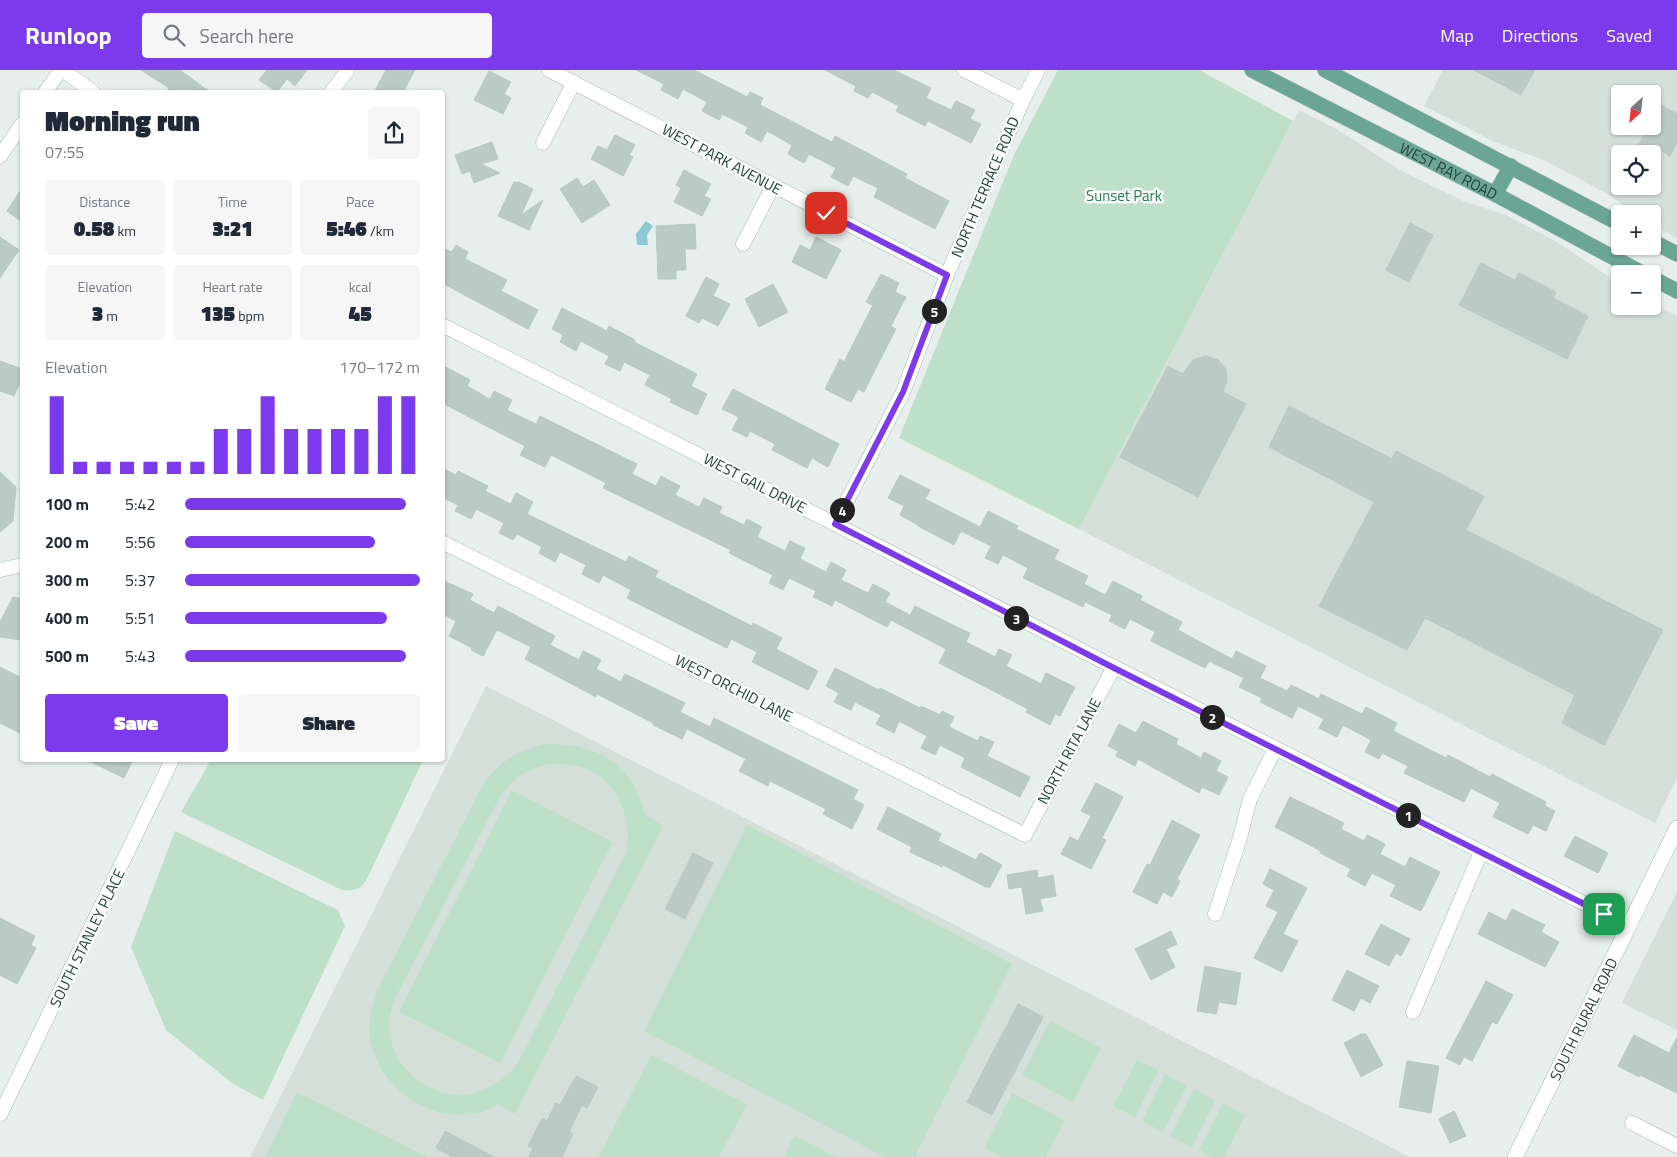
<!DOCTYPE html>
<html lang="en">
<head>
<meta charset="utf-8">
<style>
  body { margin:0; font-family:"Titillium Web",sans-serif; background:#f6f6f7; color:#1f2937; height:100vh; display:flex; flex-direction:column; font-size:19px; white-space:nowrap }
  * { box-sizing:border-box; margin:0 }
  p { font-size:16px; color:#747a83 }
  .icon { flex:none; width:28px; height:28px; fill:none; stroke:currentColor; stroke-width:2; stroke-linecap:round; stroke-linejoin:round }
  .map { position:relative; flex:1; overflow:hidden }
  .drawer { position:absolute; left:20px; top:20px; width:425px; height:672px; display:flex; flex-direction:column; background:#fff; border-radius:5px; box-shadow:0 1px 4px #0004 }
  .drawer>* { flex:none }
  .needle { width:32px; rotate:207deg }
  .fabs { position:absolute; left:1611px; top:15px; display:grid; gap:10px }
  .fabs a { display:grid; place-items:center; width:50px; height:50px; border-radius:5px; background:#fff; box-shadow:0 1px 4px #0004; font-size:25px }
  .pin { position:absolute; display:grid; place-items:center; width:42px; height:42px; color:#fff; margin:-21px; border-radius:10px; box-shadow:0 2px 8px #0006 }
  .km { position:absolute; width:25px; height:25px; margin:-12px; border-radius:50%; background:#222; color:#fff; font-size:14px; line-height:25px; text-align:center }
  .round { display:grid; place-items:center; flex:none; width:52px; height:52px; border-radius:5px; background:#f6f6f7 }
  .head { display:flex; align-items:center; justify-content:space-between; height:85px; padding:0 25px }
  h1 { font-size:28px; font-weight:800; line-height:38px }
  .figures { display:grid; grid-template-columns:repeat(3,1fr); gap:8px; height:85px; padding:5px 25px }
  .figures div { display:grid; align-content:center; border-radius:5px; background:#f6f6f7; text-align:center }
  .figures b { font-size:21px; font-weight:800 }
  .figures small { font-size:14px; font-weight:400 }
  .figures p { font-size:14px }
  .chart { height:140px; padding:10px 25px }
  .chart p { display:flex; justify-content:space-between }
  .chart svg { width:100%; height:90px; margin-top:5px; stroke:#7c3aed; stroke-width:6 }
  .cta { display:flex; gap:10px; margin-top:auto; padding:10px 25px }
  .cta a { flex:1; height:58px; border-radius:5px; background:#7c3aed; color:#fff; font-size:20px; font-weight:800; line-height:58px; text-align:center }
  .cta a+a { background:#f6f6f7; color:#1f2937 }
  ul { padding:0 25px; list-style:none; font-size:16px }
  li { display:grid; grid-template-columns:80px 60px 1fr; align-items:center; height:38px }
  li i { height:12px; border-radius:6px; background:#7c3aed }
  header { display:flex; align-items:center; gap:30px; box-sizing:border-box; height:70px; padding:0 25px; background:#7c3aed; color:#fff }
  header strong { font-size:24px }
  nav { display:flex; gap:28px; margin-inline-start:auto; font-size:18px }
  .search { width:350px; height:45px; background:#f6f6f7; display:flex; align-items:center; gap:12px; box-sizing:border-box; padding:0 18px; border-radius:5px; color:#747a83; font-size:19px }
  .map>svg:first-child { display:block }
  .built { fill:#d4dfda; fill-rule:evenodd }
  .green { fill:#bfe0c8; fill-rule:evenodd }
  .water { fill:#8ec9d4 }
  .building { fill:#bbcac4; stroke:#b8c9c2 }
  .lines { fill:none; stroke-linecap:round; stroke-linejoin:round }
  .street-casing { stroke:#a8b8b2; stroke-width:15 }
  .secondary-casing { stroke:#a4bbb3; stroke-width:16 }
  .primary-casing { stroke:#c2cac8; stroke-width:16 }
  .street { stroke:#fff; stroke-width:14 }
  .secondary { stroke:#fff; stroke-width:15 }
  .primary { stroke:#6aa596; stroke-width:15 }
  .route-casing { stroke:#fff; stroke-width:10 }
  .route { stroke:#7c3aed; stroke-width:6 }
  .labels { text-anchor:middle; dominant-baseline:central; stroke-width:5; stroke-linejoin:round; paint-order:stroke }
  .street-label { font-size:15px; fill:#24423a; stroke:#f7fbf9 }
  .park-label { font-size:15px; fill:#2d7a4b; stroke:#f7fbf9 }
</style>
</head>
<body>
<header>
<strong>Runloop</strong>
<div class="search"><svg class="icon" aria-label="search" viewBox="0 0 24 24"><circle cx="10" cy="10" r="6"/><path d="M15 15l6 6"/></svg>Search here</div>
<nav><a>Map</a><a>Directions</a><a>Saved</a></nav>
</header>
<div class="map">
<svg width="1677" height="1087" viewBox="0 0 1677 1087">
  <rect width="100%" height="100%" fill="#e6efeb"/>
  <g class="built">
    <path d="M 1443,0 L 1677,0 L 1677,168 L 1653,155 L 1652,144 L 1636,144 L 1606,123 L 1544,90 L 1495,72 L 1424,36 ZM 1620,24 L 1652,24 L 1652,56 L 1620,56 ZM 1620,84 L 1652,84 L 1652,116 L 1620,116 Z"/>
    <path d="M 1299,40 L 1333,57 L 1402,101 L 1463,131 L 1506,145 L 1557,172 L 1620,214 L 1620,236 L 1652,236 L 1653,233 L 1677,246 L 1677,708 L 1655,753 L 1079,459 Z"/>
    <path d="M 486,616 L 1410,1087 L 250,1087 Z"/>
    <path d="M 1677,822 L 1677,960 L 1622,933 Z"/>
  </g>
  <g class="green">
    <path d="M 1058,0 L 1199,0 L 1293,51 L 1079,459 L 899,368 L 1014,85 Z"/>
    <path d="M 547,674 C 598,674 632,692 645,744 L 663,756 L 515,1044 L 498,1035 C 444,1065 376,1023 369,963 C 368,949 373,934 377,921 L 483,714 C 501,690 518,680 547,674 ZM 549,694 C 562,694 575,694 587,699 C 619,713 633,750 626,783 L 518,993 C 506,1007 492,1018 474,1023 C 434,1033 391,999 389,958 C 388,948 392,938 395,928 L 501,725 C 514,708 528,698 549,694 Z"/>
    <path d="M 211,690 L 423,690 L 367,809 C 360,820 355,821 342,820 L 181,742 Z"/>
    <path d="M 512,720 L 613,772 L 500,993 L 399,942 Z"/>
    <path d="M 747,755 L 1012,894 L 915,1087 L 885,1087 L 644,961 Z"/>
    <path d="M 175,761 L 338,840 L 345,856 L 263,1030 L 233,1014 L 166,960 L 131,877 Z"/>
    <path d="M 1050,951 L 1101,978 L 1073,1032 L 1022,1005 Z"/>
    <path d="M 651,985 L 747,1034 L 719,1087 L 599,1087 Z"/>
    <path d="M 1137,990 L 1159,1000 L 1135,1047 L 1113,1036 Z"/>
    <path d="M 1165,1004 L 1187,1016 L 1163,1062 L 1142,1051 Z"/>
    <path d="M 1194,1019 L 1215,1031 L 1192,1077 L 1170,1066 Z"/>
    <path d="M 297,1022 L 428,1087 L 265,1087 Z"/>
    <path d="M 1012,1023 L 1065,1050 L 1046,1087 L 1002,1087 L 984,1078 Z"/>
    <path d="M 1223,1033 L 1245,1045 L 1224,1087 L 1213,1087 L 1199,1080 Z"/>
    <path d="M 794,1065 L 837,1087 L 784,1087 Z"/>
  </g>
  <path class="water" d="M 646,151 L 653,156 L 647,165 L 648,175 L 637,175 L 636,164 Z"/>
  <g class="building">
    <path d="M 141,0 L 180,0 L 210,22 L 166,22 L 169,18 Z"/>
    <path d="M 267,0 L 307,0 L 295,16 L 287,9 L 277,22 L 259,10 Z"/>
    <path d="M 386,0 L 415,0 L 403,22 L 374,22 Z"/>
    <path d="M 636,0 L 694,0 L 747,27 L 750,22 L 763,28 L 760,35 L 832,72 L 835,66 L 907,104 L 905,108 L 949,131 L 935,159 L 874,127 L 878,118 L 853,106 L 848,116 L 831,107 L 836,98 L 809,84 L 804,93 L 788,84 L 792,75 L 767,61 L 761,72 L 745,63 L 748,57 L 722,44 L 719,50 L 702,41 L 707,32 L 683,19 L 678,29 L 661,20 L 664,14 Z"/>
    <path d="M 825,0 L 894,0 L 931,18 L 926,28 L 951,40 L 956,31 L 975,40 L 970,49 L 981,54 L 971,73 L 928,51 L 925,56 L 896,41 L 899,36 L 872,22 L 868,28 L 854,21 L 856,16 Z"/>
    <path d="M 1474,0 L 1535,0 L 1521,25 Z"/>
    <path d="M 489,1 L 511,12 L 504,24 L 511,28 L 503,44 L 474,30 Z"/>
    <path d="M 1661,35 L 1677,44 L 1677,73 L 1670,86 L 1660,80 L 1658,84 L 1643,84 L 1636,80 L 1649,56 L 1652,56 L 1652,50 Z"/>
    <path d="M 615,65 L 635,75 L 629,85 L 633,87 L 623,106 L 591,89 L 598,76 L 607,80 Z"/>
    <path d="M 492,72 L 498,89 L 481,94 L 500,103 L 474,113 L 470,101 L 462,104 L 455,85 Z"/>
    <path d="M 684,100 L 711,114 L 704,126 L 711,129 L 702,146 L 674,132 L 681,118 L 676,115 Z"/>
    <path d="M 577,108 L 583,117 L 594,110 L 610,135 L 582,153 L 560,119 Z"/>
    <path d="M 514,112 L 519,112 L 533,119 L 521,145 L 543,130 L 529,160 L 498,146 Z"/>
    <path d="M 22,118 L 22,152 L 7,141 Z"/>
    <path d="M 1410,153 L 1433,165 L 1409,212 L 1386,200 Z"/>
    <path d="M 695,154 L 696,179 L 685,179 L 686,200 L 676,200 L 676,209 L 658,209 L 656,156 Z"/>
    <path d="M 0,167 L 19,180 L 0,208 Z"/>
    <path d="M 816,167 L 841,180 L 826,209 L 792,192 L 800,175 L 810,180 Z"/>
    <path d="M 456,175 L 468,182 L 465,189 L 507,210 L 501,221 L 538,240 L 528,259 L 442,213 L 442,178 L 452,182 Z"/>
    <path d="M 1481,193 L 1515,210 L 1519,203 L 1556,222 L 1553,228 L 1588,246 L 1567,289 L 1459,235 Z"/>
    <path d="M 881,204 L 899,213 L 895,222 L 906,227 L 891,256 L 896,259 L 879,292 L 864,322 L 858,319 L 851,332 L 825,319 L 840,289 L 844,292 L 873,235 L 866,232 Z"/>
    <path d="M 706,207 L 719,214 L 713,226 L 730,234 L 718,256 L 702,248 L 699,253 L 686,246 Z"/>
    <path d="M 773,214 L 788,242 L 759,257 L 745,229 Z"/>
    <path d="M 562,238 L 607,261 L 609,256 L 635,270 L 634,272 L 697,304 L 691,316 L 707,324 L 697,345 L 670,332 L 672,329 L 645,315 L 650,305 L 624,292 L 620,301 L 605,294 L 609,286 L 581,271 L 576,281 L 560,272 L 563,265 L 552,259 Z"/>
    <path d="M 1206,286 L 1218,290 L 1226,299 L 1227,311 L 1223,322 L 1246,334 L 1198,427 L 1120,387 L 1168,296 L 1183,304 L 1193,290 Z"/>
    <path d="M 0,291 L 22,299 L 22,314 L 19,314 L 14,326 L 0,321 Z"/>
    <path d="M 442,295 L 470,310 L 467,316 L 490,329 L 494,321 L 512,330 L 507,340 L 536,354 L 540,346 L 637,394 L 632,404 L 656,416 L 661,406 L 680,416 L 675,425 L 699,437 L 704,428 L 722,437 L 719,443 L 744,455 L 747,449 L 762,457 L 757,467 L 785,481 L 790,471 L 805,478 L 800,489 L 826,502 L 831,492 L 846,500 L 841,510 L 868,523 L 873,514 L 890,523 L 885,532 L 910,545 L 915,536 L 957,557 L 970,563 L 966,572 L 995,587 L 999,579 L 1012,585 L 1006,596 L 1041,614 L 1046,603 L 1075,617 L 1060,646 L 1055,644 L 1050,655 L 1026,642 L 1028,639 L 939,593 L 946,579 L 891,550 L 887,557 L 835,530 L 832,536 L 813,527 L 816,521 L 789,508 L 783,520 L 769,513 L 773,505 L 729,483 L 731,480 L 603,418 L 606,413 L 551,385 L 545,397 L 520,385 L 525,376 L 442,333 Z"/>
    <path d="M 733,319 L 839,374 L 828,397 L 812,388 L 807,398 L 772,380 L 775,374 L 750,361 L 747,367 L 732,360 L 739,347 L 722,339 Z"/>
    <path d="M 1289,336 L 1392,389 L 1396,381 L 1484,426 L 1466,460 L 1663,560 L 1604,675 L 1562,653 L 1575,625 L 1425,548 L 1407,580 L 1319,536 L 1374,432 L 1269,377 Z"/>
    <path d="M 442,398 L 456,405 L 458,401 L 488,416 L 485,421 L 511,434 L 516,423 L 533,432 L 527,444 L 626,492 L 629,486 L 658,501 L 655,507 L 752,556 L 753,553 L 782,568 L 776,579 L 818,601 L 808,620 L 752,592 L 757,582 L 731,569 L 727,578 L 627,528 L 631,520 L 603,505 L 599,513 L 582,504 L 586,495 L 560,482 L 555,492 L 539,483 L 542,477 L 517,464 L 513,470 L 499,463 L 504,453 L 476,439 L 471,449 L 455,441 L 458,435 L 442,427 Z"/>
    <path d="M 0,402 L 16,417 L 13,451 L 0,462 Z"/>
    <path d="M 900,405 L 930,420 L 925,429 L 980,457 L 988,441 L 1018,456 L 1016,459 L 1059,480 L 1054,489 L 1088,506 L 1084,514 L 1105,525 L 1113,511 L 1142,526 L 1140,530 L 1182,552 L 1178,560 L 1232,589 L 1236,581 L 1266,596 L 1260,608 L 1287,621 L 1291,615 L 1319,629 L 1321,624 L 1362,644 L 1366,637 L 1397,653 L 1393,661 L 1446,688 L 1448,685 L 1490,707 L 1492,704 L 1546,732 L 1545,736 L 1555,741 L 1546,761 L 1533,755 L 1528,764 L 1493,747 L 1500,733 L 1471,718 L 1464,732 L 1404,703 L 1408,696 L 1382,683 L 1379,689 L 1365,682 L 1371,670 L 1343,655 L 1337,667 L 1319,658 L 1324,649 L 1298,636 L 1292,648 L 1260,632 L 1262,628 L 1239,617 L 1244,608 L 1209,591 L 1205,598 L 1151,571 L 1155,562 L 1130,549 L 1125,559 L 1109,551 L 1112,545 L 1085,532 L 1083,537 L 1023,508 L 1028,498 L 1003,485 L 998,494 L 985,488 L 991,476 L 961,461 L 954,475 L 918,456 L 918,455 L 900,445 L 904,436 L 888,428 Z"/>
    <path d="M 442,510 L 473,524 L 470,530 L 494,543 L 498,536 L 555,566 L 550,575 L 579,590 L 583,581 L 601,590 L 596,599 L 621,612 L 625,604 L 685,633 L 680,642 L 710,657 L 714,648 L 858,720 L 853,729 L 864,735 L 852,759 L 823,744 L 826,739 L 770,711 L 768,716 L 739,701 L 746,689 L 687,659 L 682,669 L 653,655 L 653,653 L 597,624 L 596,627 L 525,589 L 531,577 L 497,560 L 483,586 L 471,580 L 472,578 L 449,566 L 456,551 L 442,544 Z"/>
    <path d="M 13,527 L 22,529 L 22,559 L 21,570 L 0,567 L 0,552 Z"/>
    <path d="M 0,597 L 22,608 L 22,664 L 0,653 Z"/>
    <path d="M 835,598 L 879,620 L 880,618 L 920,638 L 921,636 L 940,645 L 942,641 L 954,647 L 949,657 L 978,671 L 980,666 L 994,672 L 987,686 L 1030,707 L 1020,727 L 961,697 L 965,688 L 940,675 L 935,685 L 921,678 L 927,666 L 899,651 L 894,663 L 876,654 L 881,645 L 855,632 L 851,640 L 834,632 L 839,623 L 826,616 Z"/>
    <path d="M 1143,651 L 1178,669 L 1176,674 L 1201,688 L 1204,682 L 1221,691 L 1216,701 L 1228,707 L 1219,725 L 1202,717 L 1199,723 L 1138,689 L 1135,696 L 1116,686 L 1118,681 L 1108,676 L 1119,654 L 1136,663 Z"/>
    <path d="M 87,690 L 133,690 L 124,708 Z"/>
    <path d="M 1096,713 L 1123,727 L 1102,768 L 1106,770 L 1091,799 L 1061,784 L 1070,767 L 1078,771 L 1091,746 L 1081,741 Z"/>
    <path d="M 1290,727 L 1344,753 L 1341,759 L 1364,771 L 1367,765 L 1385,774 L 1380,784 L 1405,797 L 1410,787 L 1440,802 L 1421,841 L 1390,826 L 1396,815 L 1372,803 L 1365,816 L 1347,806 L 1351,799 L 1320,783 L 1321,781 L 1275,757 Z"/>
    <path d="M 888,737 L 941,764 L 938,771 L 976,790 L 980,783 L 1002,795 L 990,817 L 986,817 L 943,795 L 942,797 L 910,782 L 912,777 L 877,759 Z"/>
    <path d="M 1172,750 L 1200,765 L 1177,809 L 1180,811 L 1172,827 L 1163,822 L 1157,834 L 1133,822 L 1147,794 L 1150,795 Z"/>
    <path d="M 1575,766 L 1608,783 L 1598,803 L 1564,786 Z"/>
    <path d="M 693,783 L 713,793 L 685,849 L 665,839 Z"/>
    <path d="M 1270,799 L 1307,818 L 1283,864 L 1298,871 L 1282,902 L 1254,888 L 1278,842 L 1266,836 L 1274,820 L 1263,814 Z"/>
    <path d="M 1037,800 L 1038,808 L 1053,805 L 1056,826 L 1040,829 L 1043,841 L 1026,844 L 1022,817 L 1009,819 L 1007,805 Z"/>
    <path d="M 1512,839 L 1545,855 L 1541,862 L 1559,872 L 1545,897 L 1478,864 L 1489,842 L 1506,851 Z"/>
    <path d="M 0,848 L 35,866 L 31,875 L 36,878 L 17,914 L 0,905 Z"/>
    <path d="M 1381,854 L 1410,869 L 1401,886 L 1396,883 L 1389,896 L 1365,884 Z"/>
    <path d="M 1171,861 L 1177,874 L 1166,879 L 1175,897 L 1151,910 L 1135,879 Z"/>
    <path d="M 1205,896 L 1241,903 L 1236,935 L 1219,932 L 1216,944 L 1197,941 Z"/>
    <path d="M 1347,900 L 1379,916 L 1370,933 L 1361,928 L 1354,941 L 1332,930 Z"/>
    <path d="M 1486,911 L 1513,925 L 1497,954 L 1492,952 L 1472,991 L 1464,987 L 1460,995 L 1446,988 Z"/>
    <path d="M 1018,934 L 1043,947 L 992,1045 L 967,1032 Z"/>
    <path d="M 1361,964 L 1366,964 L 1383,995 L 1361,1007 L 1344,973 Z"/>
    <path d="M 1634,965 L 1669,983 L 1677,967 L 1677,1023 L 1640,1005 L 1639,1007 L 1618,996 Z"/>
    <path d="M 1407,991 L 1439,996 L 1431,1043 L 1399,1037 Z"/>
    <path d="M 576,1006 L 598,1017 L 587,1038 L 582,1035 L 569,1062 L 573,1064 L 562,1087 L 529,1087 L 533,1078 L 528,1076 L 542,1048 L 547,1051 L 556,1033 L 560,1035 Z"/>
    <path d="M 1454,1041 L 1466,1066 L 1450,1073 L 1439,1049 Z"/>
    <path d="M 445,1061 L 494,1087 L 452,1087 L 436,1078 Z"/>
  </g>
  <g class="lines">
    <g class="street-casing">
      <g id="street">
        <path d="M 63,0 L 93,22"/>
        <path d="M 549,0 L 947,205"/>
        <path d="M 964,0 L 1023,30"/>
        <path d="M 45,22 L 61,0"/>
        <path d="M 331,22 L 348,0"/>
        <path d="M 543,73 L 574,12"/>
        <path d="M 0,86 L 22,54"/>
        <path d="M 743,174 L 773,116"/>
        <path d="M 442,255 L 835,454 L 1114,597 L 1629,856"/>
        <path d="M 835,454 L 903,322 L 947,205 L 1023,30 L 1038,0"/>
        <path d="M 442,472 L 1025,765 L 1114,597"/>
        <path d="M 0,500 L 22,495"/>
        <path d="M 1215,844 L 1239,771 L 1250,729 L 1275,679"/>
        <path d="M 1413,942 L 1481,782"/>
        <path d="M 0,1045 L 172,690"/>
        <path d="M 1632,1053 L 1677,1076"/>
      </g>
    </g>
    <g class="secondary-casing">
      <g id="secondary">
        <path id="s1" d="M 1515,1087 L 1677,758"/>
      </g>
    </g>
    <g class="primary-casing">
      <g id="primary">
        <path id="s2" d="M 1252,0 L 1495,124 L 1644,204"/>
        <path d="M 1325,0 L 1620,154"/>
        <path d="M 1495,124 L 1511,96"/>
        <path d="M 1652,171 L 1677,184"/>
        <path d="M 1652,208 L 1677,221"/>
      </g>
    </g>
    <use href="#street" class="street"/>
    <use href="#secondary" class="secondary"/>
    <use href="#primary" class="primary"/>
  </g>
  <g class="lines">
    <g class="route-casing">
      <path id="route" d="M 826,143 L 947,205 L 903,322 L 835,454 L 1114,598 L 1604,844"/>
    </g>
    <use href="#route" class="route"/>
  </g>
  <g class="labels">
    <g class="street-label">
      <text transform="translate(722 89) rotate(28)">WEST PARK AVENUE</text>
      <text stroke="none"><textPath href="#s2" startOffset="221">WEST RAY ROAD</textPath></text>
      <text transform="translate(985 117) rotate(-67)">NORTH TERRACE ROAD</text>
      <text transform="translate(755 413) rotate(27)">WEST GAIL DRIVE</text>
      <text transform="translate(734 618) rotate(27)">WEST ORCHID LANE</text>
      <text transform="translate(1069 681) rotate(-62)">NORTH RITA LANE</text>
      <text transform="translate(87 868) rotate(-64)">SOUTH STANLEY PLACE</text>
      <text stroke="none"><textPath href="#s1" startOffset="154">SOUTH RURAL ROAD</textPath></text>
    </g>
    <g class="park-label">
      <text x="1124" y="125">Sunset Park</text>
    </g>
  </g>
</svg>
<div class="fabs">
<a><svg class="needle" viewBox="-14 -14 28 28"><path d="M0-13l5 13h-10z" fill="#e53935"/><path d="M0 13l5-13h-10z" fill="#747a83"/></svg></a>
<a><svg class="icon" aria-label="locate" viewBox="0 0 24 24"><circle cx="12" cy="12" r="6"/><path d="M12 2v4M12 18v4M2 12h4M18 12h4"/></svg></a>
<a>+</a>
<a>−</a>
</div>
<div class="pin" style="left:1604px;top:844px;background:#1e9e55"><svg class="icon" aria-label="arrive" viewBox="0 0 24 24"><path d="M6 21V4h12l-3 4 3 4H6"/></svg></div>
<div class="pin" style="left:826px;top:143px;background:#d93025"><svg class="icon" aria-label="check" viewBox="0 0 24 24"><path d="M5 12l5 5 9-10"/></svg></div>
<b class="km" style="left:1408px;top:745px">1</b>
<b class="km" style="left:1212px;top:647px">2</b>
<b class="km" style="left:1016px;top:548px">3</b>
<b class="km" style="left:842px;top:440px">4</b>
<b class="km" style="left:934px;top:241px">5</b>
<section class="drawer">
<div class="head"><div><h1>Morning run</h1><p>07:55</p></div><a class="round"><svg class="icon" aria-label="share" viewBox="0 0 24 24"><path d="M12 15V3M7 8l5-5 5 5M5 13v7h14v-7"/></svg></a></div>
<div class="figures">
<div><p>Distance</p><b>0.58<small> km</small></b></div>
<div><p>Time</p><b>3:21</b></div>
<div><p>Pace</p><b>5:46<small> /km</small></b></div>
</div>
<div class="figures">
<div><p>Elevation</p><b>3<small> m</small></b></div>
<div><p>Heart rate</p><b>135<small> bpm</small></b></div>
<div><p>kcal</p><b>45</b></div>
</div>
<div class="chart"><p><span>Elevation</span>170–172 m</p>
<svg viewBox="0 0 160 44" preserveAspectRatio="none"><path d="M5 44V6M15 44V38M25 44V38M35 44V38M45 44V38M55 44V38M65 44V38M75 44V22M85 44V22M95 44V6M105 44V22M115 44V22M125 44V22M135 44V22M145 44V6M155 44V6"/></svg>
</div>
<ul>
<li><b>100 m</b>5:42<i style="width:94%"></i></li>
<li><b>200 m</b>5:56<i style="width:81%"></i></li>
<li><b>300 m</b>5:37<i style="width:100%"></i></li>
<li><b>400 m</b>5:51<i style="width:86%"></i></li>
<li><b>500 m</b>5:43<i style="width:94%"></i></li>
</ul>
<div class="cta"><a>Save</a><a>Share</a></div>
</section>
</div>
</body>
</html>
